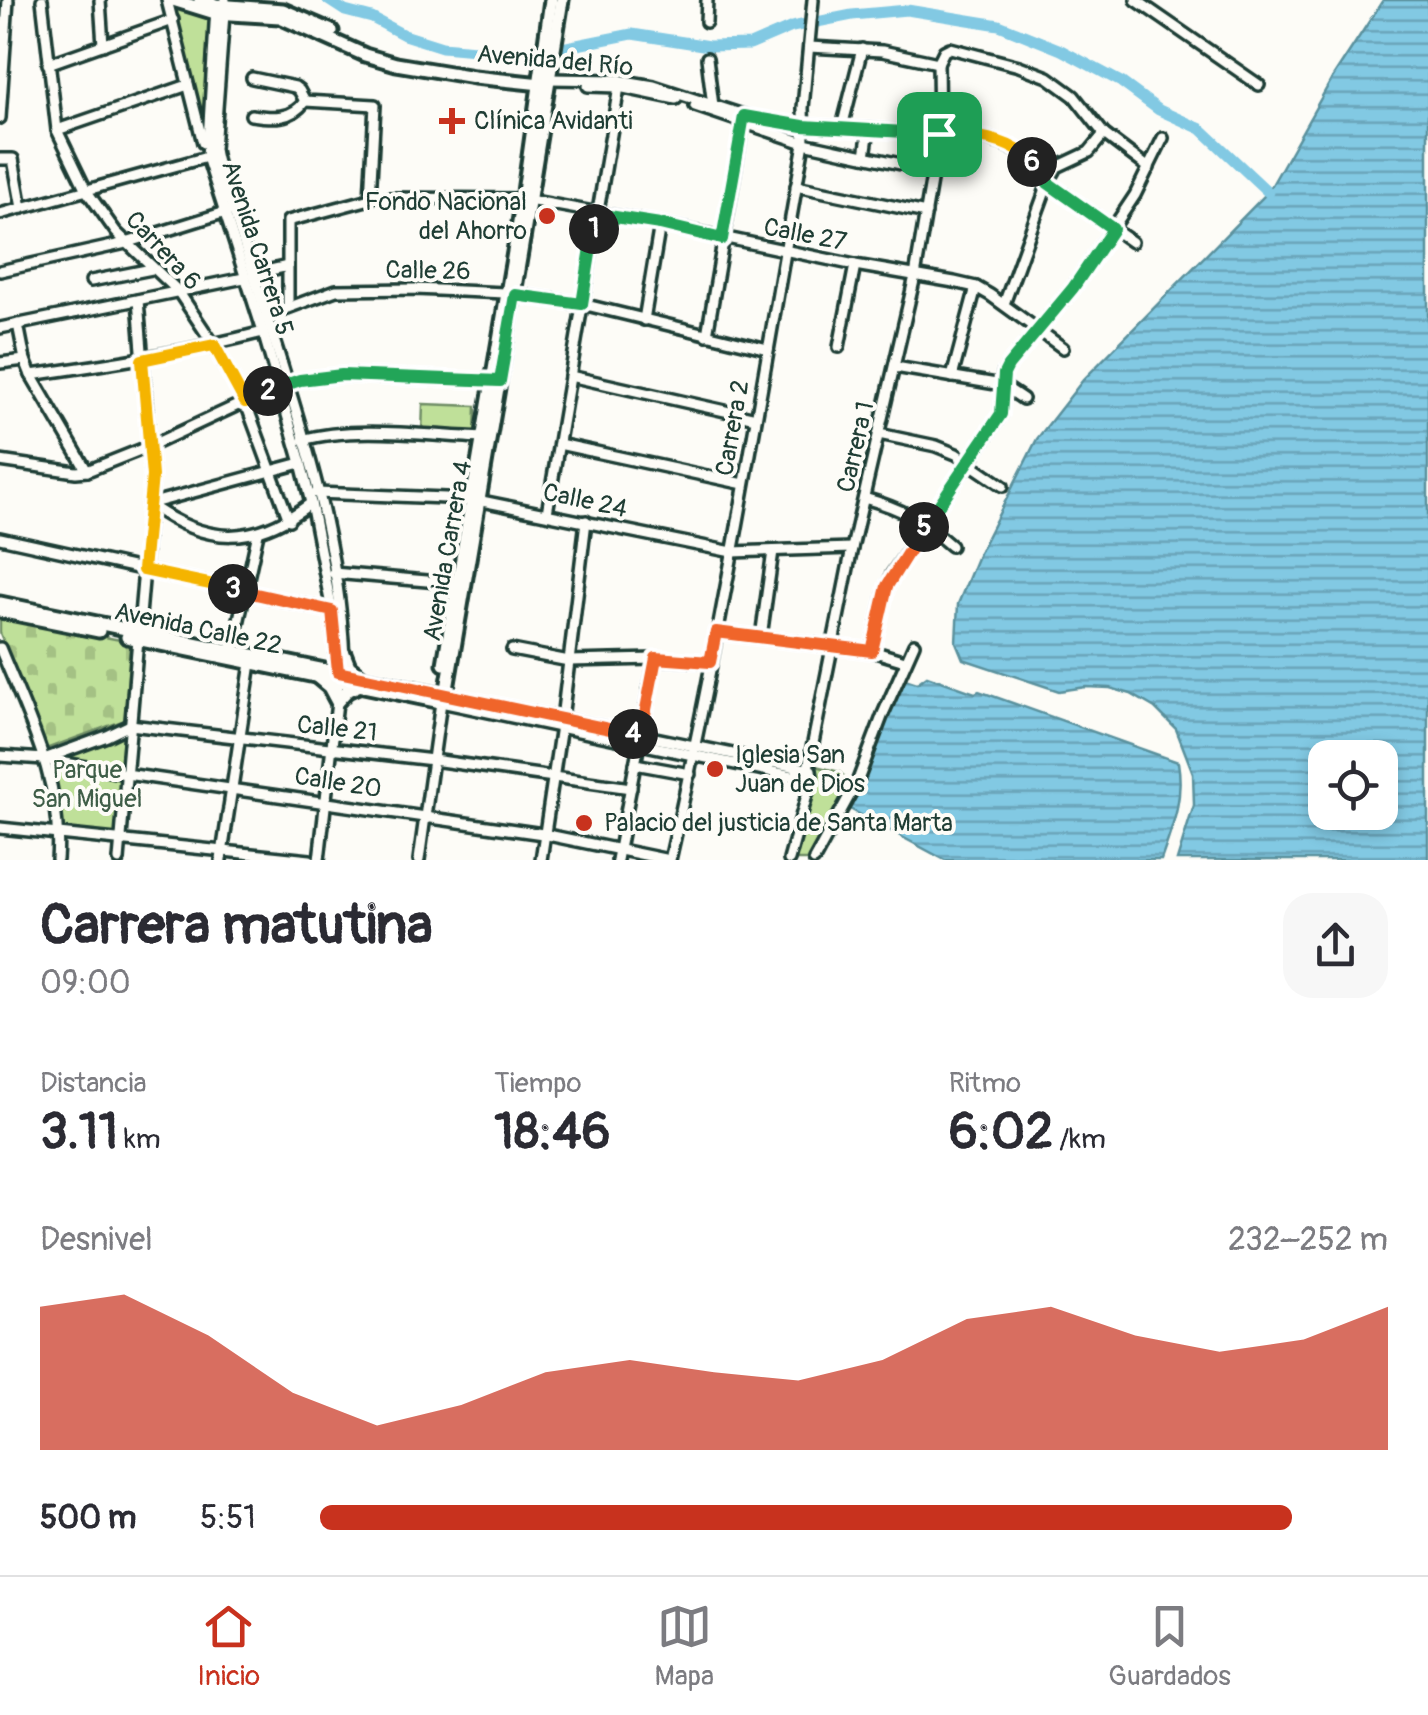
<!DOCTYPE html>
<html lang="es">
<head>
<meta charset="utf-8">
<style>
  body { margin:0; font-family:Pangolin,sans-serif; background:#f7f7f7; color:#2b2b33; height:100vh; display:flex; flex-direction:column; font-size:38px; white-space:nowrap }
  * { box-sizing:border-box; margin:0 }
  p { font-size:32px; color:#7c7c81 }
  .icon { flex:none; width:55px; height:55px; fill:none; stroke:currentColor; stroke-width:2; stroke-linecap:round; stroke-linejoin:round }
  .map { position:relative; height:860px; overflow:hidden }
  .sheet { display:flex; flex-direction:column; background:#fff; flex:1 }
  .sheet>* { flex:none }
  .controls { position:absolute; left:1308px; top:740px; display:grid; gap:20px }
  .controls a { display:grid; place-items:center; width:90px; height:90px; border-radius:20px; background:#fff; box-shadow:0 5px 15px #0003; font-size:50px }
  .pin { position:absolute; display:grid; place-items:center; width:85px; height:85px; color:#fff; margin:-42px; border-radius:20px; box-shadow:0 5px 15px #0006 }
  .km { position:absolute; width:50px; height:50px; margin:-25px; border-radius:50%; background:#222; color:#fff; font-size:28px; line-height:50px; text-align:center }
  .round { display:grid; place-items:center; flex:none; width:105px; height:105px; border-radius:30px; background:#f7f7f7 }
  .overview { display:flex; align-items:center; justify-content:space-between; height:170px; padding:0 40px }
  h1 { font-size:55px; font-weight:800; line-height:75px }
  .figures { display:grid; grid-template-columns:repeat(3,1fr); gap:15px; height:170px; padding:10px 40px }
  .figures div { display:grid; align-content:center }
  .figures b { font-size:50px; font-weight:800 }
  .figures small { font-size:28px; font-weight:400 }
  .figures p { font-size:28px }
  .chart { height:280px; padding:20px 40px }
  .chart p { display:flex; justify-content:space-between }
  .chart svg { width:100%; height:180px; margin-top:10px; fill:#c8321e; opacity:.7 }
  ul { padding:0 40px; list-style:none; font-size:32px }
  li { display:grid; grid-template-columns:160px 120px 1fr; align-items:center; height:75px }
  li i { height:25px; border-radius:12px; background:#c8321e }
  .menu { display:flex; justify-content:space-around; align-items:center; height:140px; border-top:2px solid #e1e1e2; background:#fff; font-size:28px; color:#7c7c81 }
  .menu a { display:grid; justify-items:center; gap:5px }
  .menu .current { color:#c8321e }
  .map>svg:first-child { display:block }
  .green { fill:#bfe099; stroke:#6f8e66; stroke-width:2.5 }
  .cemetery { fill:url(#cemetery-stones); stroke:#6f8e66; stroke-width:2.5 }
  .water { fill:url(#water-rules); stroke:#5a919d; stroke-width:2.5; fill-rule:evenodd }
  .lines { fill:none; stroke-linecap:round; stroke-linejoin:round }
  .river { stroke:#82c9e3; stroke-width:11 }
  .minor-casing { stroke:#1f3d34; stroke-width:16 }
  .major-casing { stroke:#1f3d34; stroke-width:19 }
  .minor { stroke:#fdfcf7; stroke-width:9 }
  .major { stroke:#fdfcf7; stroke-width:11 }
  .split-1-casing { stroke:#fff; stroke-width:20 }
  .split-2-casing { stroke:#fff; stroke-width:20 }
  .split-3-casing { stroke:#fff; stroke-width:20 }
  .split-4-casing { stroke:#fff; stroke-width:20 }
  .split-5-casing { stroke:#fff; stroke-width:20 }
  .split-6-casing { stroke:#fff; stroke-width:20 }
  .split-7-casing { stroke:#fff; stroke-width:20 }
  .split-1 { stroke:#22a559; stroke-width:12 }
  .split-2 { stroke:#22a559; stroke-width:12 }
  .split-3 { stroke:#f5b400; stroke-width:12 }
  .split-4 { stroke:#f0652b; stroke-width:12 }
  .split-5 { stroke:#f0652b; stroke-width:12 }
  .split-6 { stroke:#22a559; stroke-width:12 }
  .split-7 { stroke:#f5b400; stroke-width:12 }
  .poi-dot { fill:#c8321e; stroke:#fdfcf7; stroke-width:4 }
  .labels { text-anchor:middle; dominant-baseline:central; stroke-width:8; stroke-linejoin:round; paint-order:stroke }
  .street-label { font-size:25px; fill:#1f3d34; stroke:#fdfcf7 }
  .poi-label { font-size:25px; fill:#1f3d34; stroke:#fdfcf7; text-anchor:start }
  .park-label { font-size:25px; fill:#3f5e48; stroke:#fdfcf7 }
</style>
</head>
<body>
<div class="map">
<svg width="1428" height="860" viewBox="0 0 1428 860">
  <defs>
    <pattern id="cemetery-stones" width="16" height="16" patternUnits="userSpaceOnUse" patternTransform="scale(2.5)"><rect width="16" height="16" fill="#bfe099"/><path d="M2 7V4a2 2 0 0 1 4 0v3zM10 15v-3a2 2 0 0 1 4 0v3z" fill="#a4c184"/></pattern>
    <pattern id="water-rules" width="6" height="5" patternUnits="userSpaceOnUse" patternTransform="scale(2.5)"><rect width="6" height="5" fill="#82c9e3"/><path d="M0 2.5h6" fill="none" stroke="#6aa4b9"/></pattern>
  </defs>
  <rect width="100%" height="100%" fill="#fdfcf7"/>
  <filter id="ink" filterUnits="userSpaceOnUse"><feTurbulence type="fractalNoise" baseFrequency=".01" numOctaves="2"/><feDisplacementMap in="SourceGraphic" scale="20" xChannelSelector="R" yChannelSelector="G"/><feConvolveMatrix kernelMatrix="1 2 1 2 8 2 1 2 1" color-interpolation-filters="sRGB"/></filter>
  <g filter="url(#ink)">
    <g class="green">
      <path d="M 171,2 L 214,16 L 204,133 Z"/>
      <path d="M 423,404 L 476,406 L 475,434 L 422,433 Z"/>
      <path d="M 123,733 L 116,835 L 60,829 L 50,759 Z"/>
      <path d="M 812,765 L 839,772 L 845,777 L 846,793 L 817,860 L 793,860 L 817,785 L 818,778 Z"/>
    </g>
    <path class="cemetery" d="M 0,616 L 130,642 L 125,720 L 46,749 L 0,633 Z"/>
    <g class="water">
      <path d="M 1383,0 L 1428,0 L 1428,860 L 1177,860 L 1194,805 L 1193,773 L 1176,729 L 1155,708 L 1131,694 L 1110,688 L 1086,687 L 1059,691 L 963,659 L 956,642 L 958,604 L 979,553 L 1037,439 L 1083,380 L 1268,192 L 1333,77 ZM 1325,758 L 1380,758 L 1380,812 L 1325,812 Z"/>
      <path d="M 927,676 L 975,693 L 979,691 L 1178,762 C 1184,798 1173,826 1161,860 L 945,860 L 848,808 L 905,679 L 917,683 Z"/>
    </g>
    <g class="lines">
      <path class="river" d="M 328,0 L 345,11 L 372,18 L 404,35 L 442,47 L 520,54 L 537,53 L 632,34 L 709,46 L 750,45 L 792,27 L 852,15 L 907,10 L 999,25 L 1061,50 L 1121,82 L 1159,110 L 1201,129 L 1268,192"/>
      <g class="minor-casing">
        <g id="minor">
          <path d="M 42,0 L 57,130 L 86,190 L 116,232 L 178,291 L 214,345 L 245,401 L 289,520"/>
          <path d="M 100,0 L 103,45"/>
          <path d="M 167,0 L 203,143"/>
          <path d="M 225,0 L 214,149 C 217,170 225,188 232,207 C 240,229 246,251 253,273 C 292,398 339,528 344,659"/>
          <path d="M 1136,0 L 1259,85"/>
          <path d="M 216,8 L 207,157 L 263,332 L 301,463 L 311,503 L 332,611 L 338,672 L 337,702 L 319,860"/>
          <path d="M 706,22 L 707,0"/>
          <path d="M 809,47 L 882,51 L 938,63"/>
          <path d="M 707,58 L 713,106"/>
          <path d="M 938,63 L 944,51 L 950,48 L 1019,66 L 1048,77 L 1074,96 L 1104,134 L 1149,168"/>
          <path d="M 48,64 L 173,20"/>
          <path d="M 252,78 L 295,87 L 299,90 L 305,101 L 375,105 L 370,199 L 288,221 L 288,307"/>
          <path d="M 549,79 L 618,80 L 654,86 L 756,119 L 803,126 L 955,134 L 987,139 L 1003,144 L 1025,155 L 1048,183 L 1132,242"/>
          <path d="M 588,86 L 619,87 L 676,99"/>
          <path d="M 695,106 L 804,143 L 933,171"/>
          <path d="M 251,115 C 272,118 292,120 305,101"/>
          <path d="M 0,118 L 8,0"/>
          <path d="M 842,127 L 862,49"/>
          <path d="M 57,130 L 188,85"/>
          <path d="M 865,156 L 869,129"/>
          <path d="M 0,159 L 13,159 L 22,208"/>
          <path d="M 796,186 L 926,213"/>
          <path d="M 384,198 L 523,199 L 660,224 L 855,265 L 954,282 L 976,287 L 990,295 L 1063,348"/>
          <path d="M 0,214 L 207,157"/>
          <path d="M 0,271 L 126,243 L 229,211"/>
          <path d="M 253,274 L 288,266"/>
          <path d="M 91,281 L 152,269"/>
          <path d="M 1004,304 L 1048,183 L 1057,167 L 1089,152 L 1104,134"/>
          <path d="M 266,316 L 336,290 L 415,289 L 505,293 L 582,304 L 768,349"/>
          <path d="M 644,320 L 660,224"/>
          <path d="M 18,324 L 25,360 L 31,375 L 87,471"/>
          <path d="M 0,328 L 244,278"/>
          <path d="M 707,335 L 744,119"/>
          <path d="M 839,347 L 855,265"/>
          <path d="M 0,363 L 25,360"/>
          <path d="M 895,367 L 1002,385 L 1023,399"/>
          <path d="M 31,375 C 109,364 186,352 263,332"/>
          <path d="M 570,376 L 756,418"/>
          <path d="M 952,377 L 976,287"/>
          <path d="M 879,434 L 936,446 L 956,454 L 1003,486"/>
          <path d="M 303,440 C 353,425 429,436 482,438"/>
          <path d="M 559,444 L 744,484"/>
          <path d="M 0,461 L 76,472 L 87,471 L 150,446 L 279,386 L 300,380 L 342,375 L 497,381"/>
          <path d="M 316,493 L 472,499 L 732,552 L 852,548"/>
          <path d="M 864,498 C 903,509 920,519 951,546"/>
          <path d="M 149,504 C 207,546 254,546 311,503"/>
          <path d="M 149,504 L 301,463"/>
          <path d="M 547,513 L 619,87"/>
          <path d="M 0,538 L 332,611"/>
          <path d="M 333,573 L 462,584"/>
          <path d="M 716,632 L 872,651 L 905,661"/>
          <path d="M 761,637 L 773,551"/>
          <path d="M 0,648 C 28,717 63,783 57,860"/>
          <path d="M 512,650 L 569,661 L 655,659 L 711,662"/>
          <path d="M 232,651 L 258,533"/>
          <path d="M 872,651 L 884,596 L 892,574 L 1001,415 L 1003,374 L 1008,366 L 1073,288 L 1135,195 L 1163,138"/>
          <path d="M 446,695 L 801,768"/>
          <path d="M 0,756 L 44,759 L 126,774 L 543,834 L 669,860"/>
          <path d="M 47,758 L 107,736 L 130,725 L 433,760 L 631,788"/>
          <path d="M 635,764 L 690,774"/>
          <path d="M 808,768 L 852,548 L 915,276 L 939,134 L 938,63"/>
          <path d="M 0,828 L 310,860"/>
          <path d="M 119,860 L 152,476 L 138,300"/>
          <path d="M 221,860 L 251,663"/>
          <path d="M 419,860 L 441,702 L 797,777"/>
          <path d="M 541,860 L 562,719 L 586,521"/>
          <path d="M 617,860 L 655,659"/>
          <path d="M 670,860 C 724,623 762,382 804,143 L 803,108 L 813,0"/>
          <path d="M 789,860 L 812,777 L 811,770 L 801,768 L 797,772 L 798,780 L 805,783 L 809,782"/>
          <path d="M 814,860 L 858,780 L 883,714 L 914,644"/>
        </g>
      </g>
      <g class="major-casing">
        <g id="major">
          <path d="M 173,0 L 215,13 L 280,17 L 365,55 L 396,64 L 474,77 L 541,84"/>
          <path d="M 200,0 L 216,5 L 283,10 L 332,31"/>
          <path d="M 0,603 L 446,695"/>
          <path d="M 0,611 L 99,631"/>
          <path d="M 127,637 L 441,702"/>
          <path d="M 344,653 L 349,666 L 361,676"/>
          <path d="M 444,664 L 523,199 L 551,0"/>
          <path d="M 317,677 L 329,687 L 337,702 L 347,691 L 360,685"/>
          <path d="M 441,702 L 446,695 C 486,463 525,232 562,0"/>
        </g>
      </g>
      <use href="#minor" class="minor"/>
      <use href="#major" class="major"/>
    </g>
  </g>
  <g class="lines" filter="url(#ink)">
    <g class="split-1-casing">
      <path id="split-1" d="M 594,229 L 596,214 L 660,224 L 722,239 L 744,116 L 803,126 L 939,134"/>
    </g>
    <g class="split-2-casing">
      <path id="split-2" d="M 268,391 L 300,380 L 342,375 L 500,381 L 515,295 L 582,304 L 594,229"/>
    </g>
    <g class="split-3-casing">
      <path id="split-3" d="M 233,589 L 143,570 L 152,476 L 142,360 L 214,345 L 245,402 L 268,391"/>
    </g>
    <g class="split-4-casing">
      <path id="split-4" d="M 233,589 L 332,611 L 338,672 L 633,734"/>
    </g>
    <g class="split-5-casing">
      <path id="split-5" d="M 633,734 L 641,735 L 656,658 L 710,662 L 716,632 L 872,651 L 887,586 L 924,527"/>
    </g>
    <g class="split-6-casing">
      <path id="split-6" d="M 924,527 L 1001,414 L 1004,374 L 1008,366 L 1073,288 L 1113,229 L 1048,183 L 1032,162"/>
    </g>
    <g class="split-7-casing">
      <path id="split-7" d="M 939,134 C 971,135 1009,137 1032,162"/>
    </g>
    <use href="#split-1" class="split-1"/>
    <use href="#split-2" class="split-2"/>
    <use href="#split-3" class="split-3"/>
    <use href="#split-4" class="split-4"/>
    <use href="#split-5" class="split-5"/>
    <use href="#split-6" class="split-6"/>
    <use href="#split-7" class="split-7"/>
  </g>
  <g class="poi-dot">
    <path d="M447 106h10v10h10v10h-10v10h-10v-10h-10v-10h10z"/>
    <circle cx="547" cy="216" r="10"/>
    <circle cx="715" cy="769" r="10"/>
    <circle cx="584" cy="823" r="10"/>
  </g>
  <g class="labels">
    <g class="street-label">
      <text transform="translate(555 61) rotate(5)">Avenida del Río</text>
      <text transform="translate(805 235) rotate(11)">Calle 27</text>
      <text transform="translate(257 248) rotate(72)">Avenida Carrera 5</text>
      <text transform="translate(163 251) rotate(47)">Carrera 6</text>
      <text transform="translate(428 271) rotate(1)">Calle 26</text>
      <text transform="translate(733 428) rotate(-80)">Carrera 2</text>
      <text transform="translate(856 447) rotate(-77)">Carrera 1</text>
      <text transform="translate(585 501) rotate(12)">Calle 24</text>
      <text transform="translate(448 551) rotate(-80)">Avenida Carrera 4</text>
      <text transform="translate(198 629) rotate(12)">Avenida Calle 22</text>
      <text transform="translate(337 729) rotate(6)">Calle 21</text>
      <text transform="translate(338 783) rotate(9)">Calle 20</text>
    </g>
    <g class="poi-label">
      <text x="474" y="121">Clínica Avidanti</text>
      <text x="527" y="202" text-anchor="end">Fondo Nacional<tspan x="527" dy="29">del Ahorro</tspan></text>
      <text x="735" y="755">Iglesia San<tspan x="735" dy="29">Juan de Dios</tspan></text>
      <text x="604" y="823">Palacio del justicia de Santa Marta</text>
    </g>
    <g class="park-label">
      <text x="87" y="770">Parque<tspan x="87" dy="29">San Miguel</tspan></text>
    </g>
  </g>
</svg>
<div class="controls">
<a><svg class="icon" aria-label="locate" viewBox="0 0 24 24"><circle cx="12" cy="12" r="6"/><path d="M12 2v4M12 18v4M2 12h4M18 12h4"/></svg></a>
</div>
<div class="pin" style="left:939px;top:134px;background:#1e9e55"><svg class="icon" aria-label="arrive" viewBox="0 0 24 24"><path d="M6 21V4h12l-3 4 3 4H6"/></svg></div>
<b class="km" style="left:594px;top:229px">1</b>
<b class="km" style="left:268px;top:391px">2</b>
<b class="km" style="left:233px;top:589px">3</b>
<b class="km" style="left:633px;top:734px">4</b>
<b class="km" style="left:924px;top:527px">5</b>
<b class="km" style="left:1032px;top:162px">6</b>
</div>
<section class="sheet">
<div class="overview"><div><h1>Carrera matutina</h1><p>09:00</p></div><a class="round"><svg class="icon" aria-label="share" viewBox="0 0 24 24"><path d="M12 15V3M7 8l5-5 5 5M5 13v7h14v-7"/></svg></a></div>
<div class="figures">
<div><p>Distancia</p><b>3.11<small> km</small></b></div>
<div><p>Tiempo</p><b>18:46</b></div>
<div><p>Ritmo</p><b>6:02<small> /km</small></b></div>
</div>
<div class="chart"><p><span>Desnivel</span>232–252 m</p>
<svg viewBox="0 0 160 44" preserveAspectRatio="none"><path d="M0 44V9L10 6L20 16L30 30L40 38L50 33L60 25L70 22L80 25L90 27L100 22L110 12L120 9L130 16L140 20L150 17L160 9V44z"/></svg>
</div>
<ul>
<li><b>500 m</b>5:51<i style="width:91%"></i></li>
</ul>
</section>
<nav class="menu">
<a class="current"><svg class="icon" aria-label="home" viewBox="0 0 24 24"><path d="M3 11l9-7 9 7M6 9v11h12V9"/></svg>Inicio</a>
<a><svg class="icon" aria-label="map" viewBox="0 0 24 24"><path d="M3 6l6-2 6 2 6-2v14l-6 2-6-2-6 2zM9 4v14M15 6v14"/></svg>Mapa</a>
<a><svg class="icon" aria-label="saved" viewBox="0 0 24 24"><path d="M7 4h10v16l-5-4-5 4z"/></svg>Guardados</a>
</nav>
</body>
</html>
